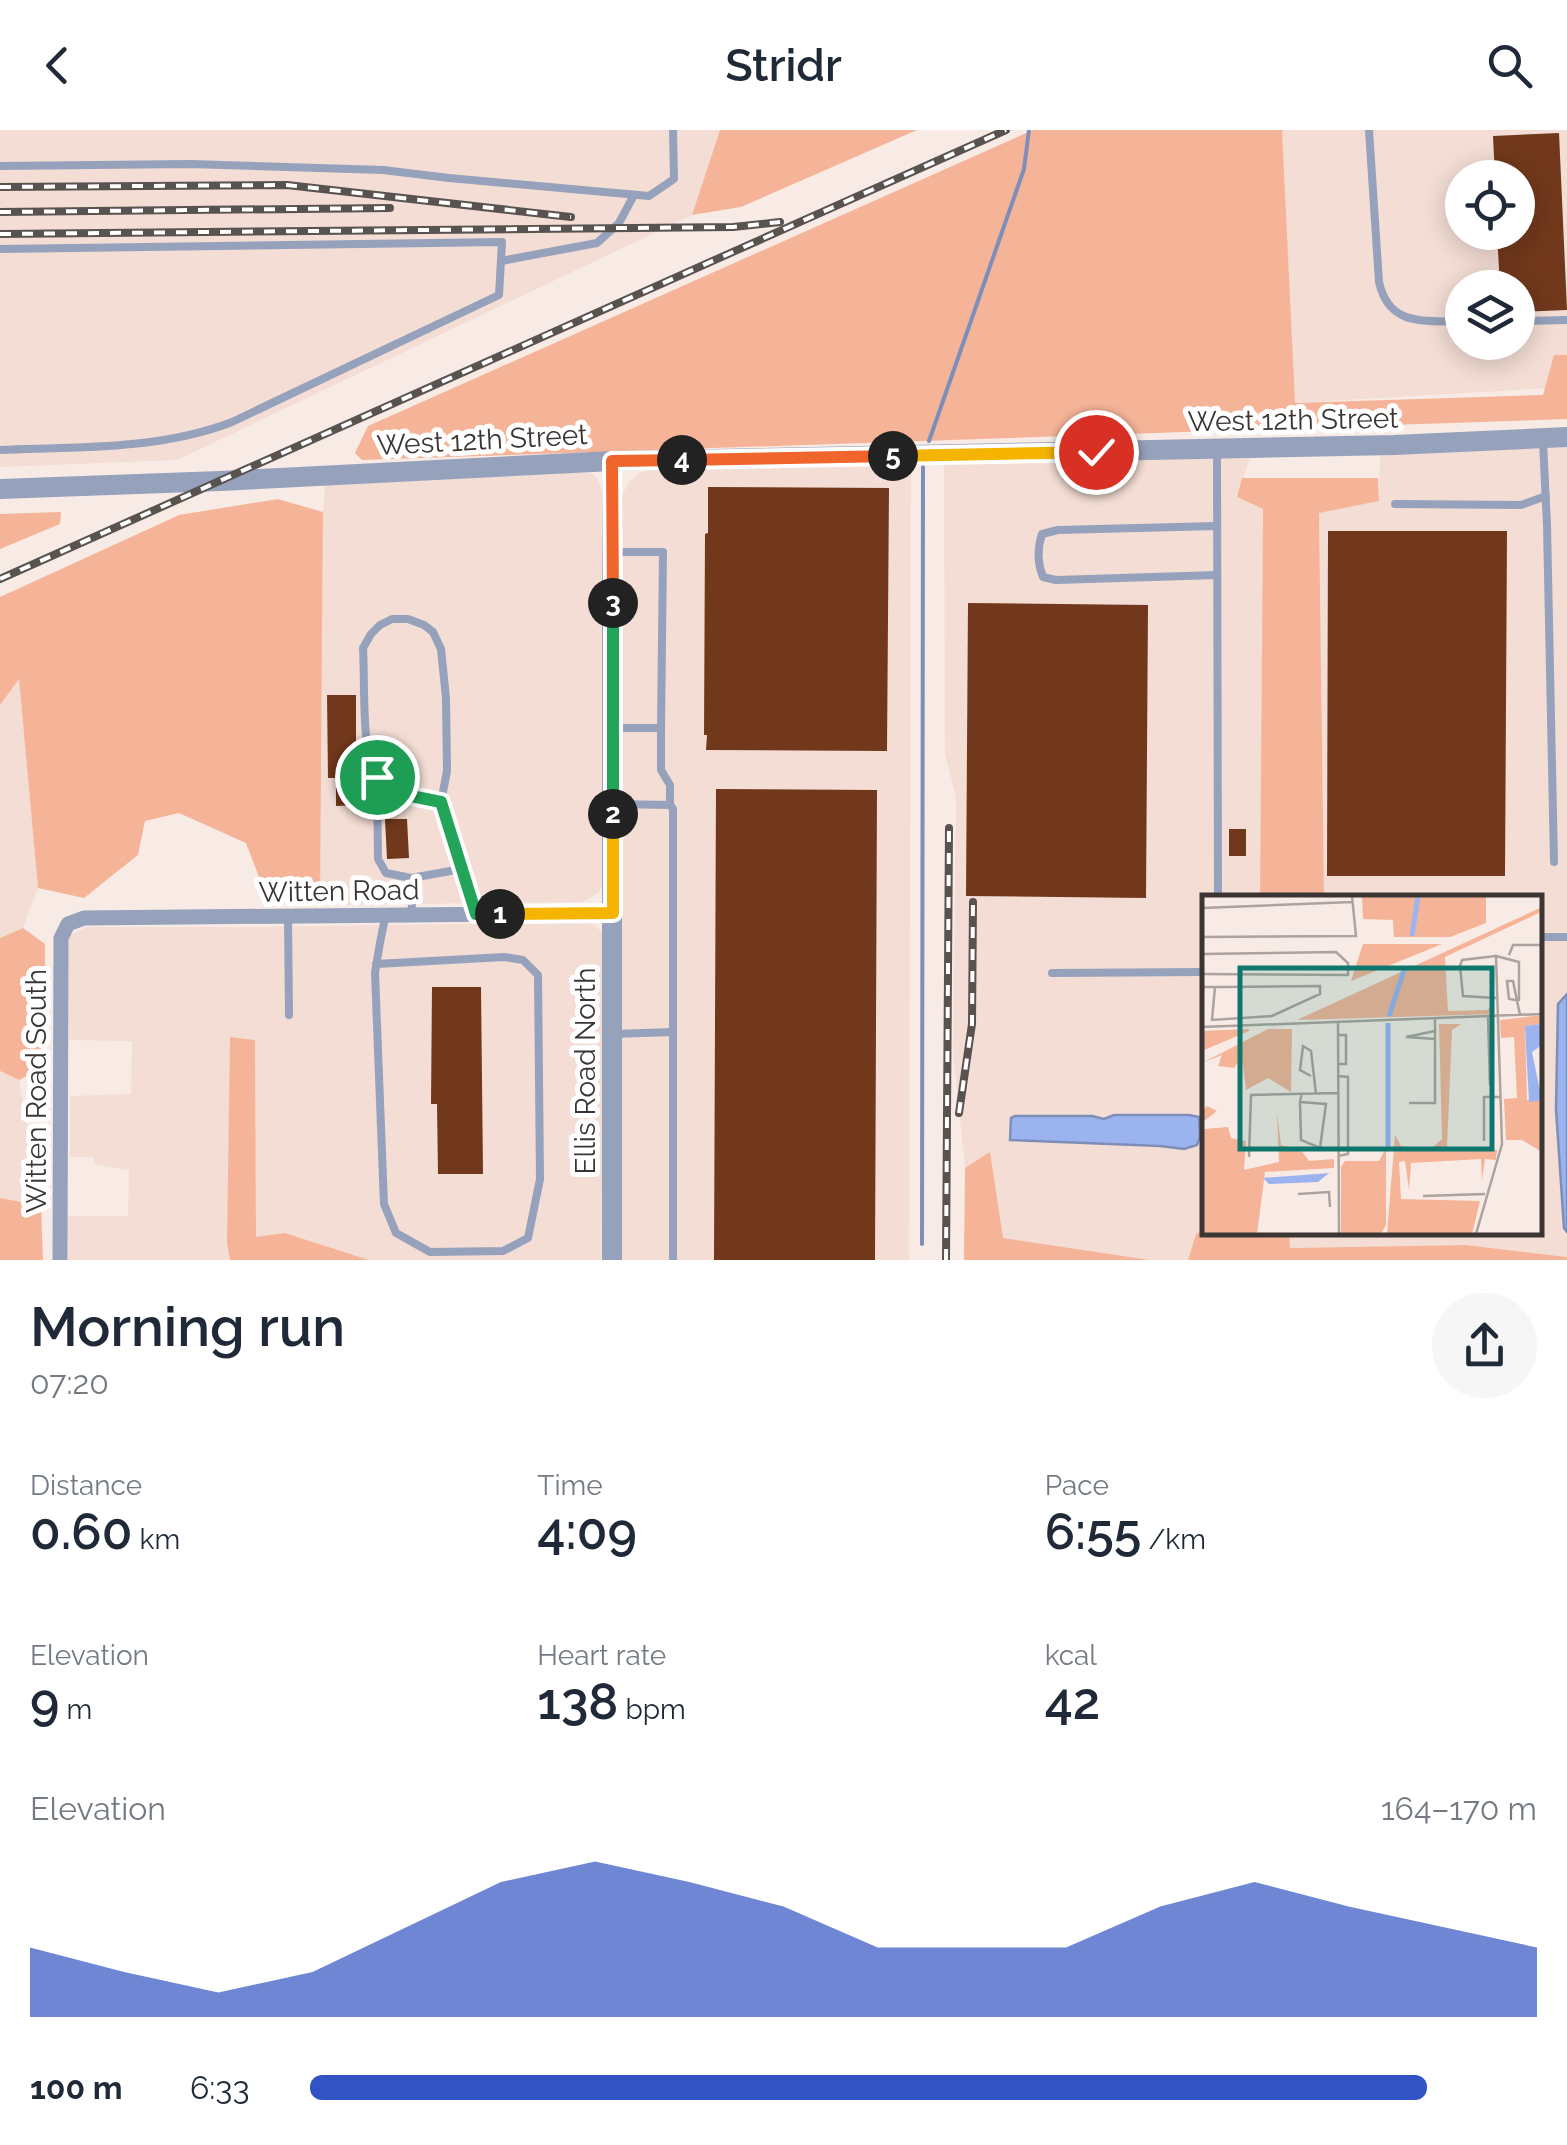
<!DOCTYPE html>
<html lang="en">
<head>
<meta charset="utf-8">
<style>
  body { margin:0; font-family:Raleway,sans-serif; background:#f6f6f7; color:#1f2937; height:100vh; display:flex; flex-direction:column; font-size:38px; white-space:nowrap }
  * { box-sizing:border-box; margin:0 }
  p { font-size:32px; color:#747a83 }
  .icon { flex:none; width:55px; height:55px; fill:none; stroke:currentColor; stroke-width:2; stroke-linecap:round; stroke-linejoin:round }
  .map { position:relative; height:1130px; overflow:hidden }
  .panel { display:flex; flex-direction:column; background:#fff; flex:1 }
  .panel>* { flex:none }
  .controls { position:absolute; left:1445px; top:30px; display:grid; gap:20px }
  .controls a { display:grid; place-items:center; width:90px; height:90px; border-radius:50%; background:#fff; box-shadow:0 5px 25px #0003; font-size:50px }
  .pin { position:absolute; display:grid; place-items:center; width:85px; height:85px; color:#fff; margin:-42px; border:5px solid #fff; border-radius:50%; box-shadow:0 2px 10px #0007 }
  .km { position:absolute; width:50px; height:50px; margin:-25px; border-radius:50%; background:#222; color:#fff; font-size:28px; line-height:50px; text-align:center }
  .round { display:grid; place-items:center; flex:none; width:105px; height:105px; border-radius:52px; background:#f6f6f7 }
  .summary { display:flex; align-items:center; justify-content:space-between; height:170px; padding:0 30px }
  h1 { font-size:55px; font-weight:600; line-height:75px }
  .figures { display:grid; grid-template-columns:repeat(3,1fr); gap:15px; height:170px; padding:10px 30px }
  .figures div { display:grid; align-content:center }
  .figures b { font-size:50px; font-weight:600 }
  .figures small { font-size:28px; font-weight:400 }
  .figures p { font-size:28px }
  .chart { height:280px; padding:20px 30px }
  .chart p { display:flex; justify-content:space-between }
  .chart svg { width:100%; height:180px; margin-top:10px; fill:#3253c3; opacity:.7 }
  ul { padding:0 30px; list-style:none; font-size:32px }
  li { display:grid; grid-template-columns:160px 120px 1fr; align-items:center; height:75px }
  li i { height:25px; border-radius:12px; background:#3253c3 }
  header { display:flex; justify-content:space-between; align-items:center; height:130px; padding:0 30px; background:#fff; font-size:45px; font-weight:600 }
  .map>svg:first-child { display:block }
  .built { fill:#f3ddd4; fill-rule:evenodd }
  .green { fill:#f5b498 }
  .water { fill:#9bb4f0; stroke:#7e8eb8; stroke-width:2.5 }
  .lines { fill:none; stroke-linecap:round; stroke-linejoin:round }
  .stream { stroke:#7e8eb8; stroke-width:4 }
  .building { fill:#71381c }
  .service { stroke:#96a1bc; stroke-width:8 }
  .minor { stroke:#96a1bc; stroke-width:15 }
  .tertiary { stroke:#96a1bc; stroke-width:20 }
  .rail-casing { stroke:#595350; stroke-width:8 }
  .rail { stroke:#fff; stroke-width:4; stroke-dasharray:11; stroke-linecap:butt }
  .split-1-casing { stroke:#fff; stroke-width:20 }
  .split-2-casing { stroke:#fff; stroke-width:20 }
  .split-3-casing { stroke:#fff; stroke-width:20 }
  .split-4-casing { stroke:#fff; stroke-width:20 }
  .split-5-casing { stroke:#fff; stroke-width:20 }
  .split-6-casing { stroke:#fff; stroke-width:20 }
  .split-1 { stroke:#22a559; stroke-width:12 }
  .split-2 { stroke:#f5b400; stroke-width:12 }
  .split-3 { stroke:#22a559; stroke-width:12 }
  .split-4 { stroke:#f0652b; stroke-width:12 }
  .split-5 { stroke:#f0652b; stroke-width:12 }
  .split-6 { stroke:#f5b400; stroke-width:12 }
  .labels { text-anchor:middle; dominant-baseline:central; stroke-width:10; stroke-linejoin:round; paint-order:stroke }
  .street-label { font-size:28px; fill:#3b3634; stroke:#fff }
  .inset-river { fill:none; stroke:#9bb4f0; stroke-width:5 }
  .inset-road { fill:none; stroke:#aca39e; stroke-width:2.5 }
  .view { fill:#0f766e; fill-opacity:0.15; stroke:#0f766e; stroke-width:5 }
  .inset-edge { fill:none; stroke:#3b3634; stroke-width:5 }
</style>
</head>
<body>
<header><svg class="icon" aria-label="back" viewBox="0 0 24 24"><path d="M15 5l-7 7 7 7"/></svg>Stridr<svg class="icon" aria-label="search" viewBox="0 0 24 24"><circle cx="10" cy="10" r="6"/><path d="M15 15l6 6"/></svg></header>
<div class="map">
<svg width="1567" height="1130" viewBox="0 0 1567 1130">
  <rect width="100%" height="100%" fill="#f8ebe5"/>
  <g class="built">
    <path d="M 0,0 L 720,0 L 692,85 L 177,330 L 0,337 Z"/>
    <path d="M 1282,0 L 1567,0 L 1567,257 L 1294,273 ZM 1462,48 L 1518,48 L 1518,102 L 1462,102 ZM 1462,158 L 1518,158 L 1518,212 L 1462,212 Z"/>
    <path d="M 1567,313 L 1567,1127 L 1466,1115 L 1289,1118 L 1289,1103 L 1540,1102 L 1540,768 L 1324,767 L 1319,382 L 1379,371 L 1380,322 Z"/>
    <path d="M 1250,328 L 1237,366 L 1263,379 L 1260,767 L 1204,768 L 1204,1099 L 1196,1104 L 1188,1130 L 1150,1130 L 1002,1108 L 990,1023 L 965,1038 L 953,922 L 956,668 L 945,624 L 944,333 Z"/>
    <path d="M 911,331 L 909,1130 L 620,1130 L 622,366 L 628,353 L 639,343 L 663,336 Z"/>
    <path d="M 587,340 L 597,348 L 604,366 L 605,746 L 599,762 L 583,772 L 320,775 L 323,382 L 325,355 Z"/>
    <path d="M 19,548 L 38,758 L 23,798 L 0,808 L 0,575 Z"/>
    <path d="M 590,792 L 602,802 L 605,814 L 601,1130 L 369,1130 L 286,1103 L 256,1108 L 255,910 L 231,907 L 227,1112 L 230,1130 L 68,1130 L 68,1086 L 128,1086 L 129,1040 L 96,1035 L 93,1027 L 70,1027 L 70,966 L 131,964 L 132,911 L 69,910 L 67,828 L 69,806 L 86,797 L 248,797 Z"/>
    <path d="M 0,941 L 19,950 L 41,1076 L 0,1068 Z"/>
  </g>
  <g class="green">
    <path d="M 720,0 L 917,0 L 741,77 L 692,85 Z"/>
    <path d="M 1033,0 L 1282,0 L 1295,273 L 1543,265 L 1554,225 L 1567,225 L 1567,289 L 362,330 L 355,323 L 368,296 Z"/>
    <path d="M 1242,348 L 1378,348 L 1379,371 L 1319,383 L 1324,767 L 1260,767 L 1263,379 L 1237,367 Z"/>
    <path d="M 278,369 L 323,382 L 320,775 L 268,771 L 246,713 L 179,683 L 145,691 L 138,725 L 84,768 L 38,758 L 19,549 L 0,575 L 0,467 L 179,385 Z"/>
    <path d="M 61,382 L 60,394 L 0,419 L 0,384 Z"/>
    <path d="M 23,798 L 45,814 L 45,937 L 19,950 L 0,941 L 0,808 Z"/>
    <path d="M 230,907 L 255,910 L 256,1107 L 285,1103 L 369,1130 L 230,1130 L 227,1113 Z"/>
    <path d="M 990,1022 L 1003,1108 L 1150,1130 L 964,1130 L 965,1038 Z"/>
    <path d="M 0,1068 L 41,1076 L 43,1130 L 0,1130 Z"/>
    <path d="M 1204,1099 L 1204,1102 L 1289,1103 L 1290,1118 L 1466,1115 L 1567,1127 L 1567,1130 L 1188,1130 L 1196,1104 Z"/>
  </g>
  <g class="water">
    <path d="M 1567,864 L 1567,1102 L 1564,1098 L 1556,979 L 1558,874 Z"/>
    <path d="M 1114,985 L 1189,985 L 1199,987 L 1200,1007 L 1197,1015 L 1184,1019 L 1160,1016 L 1010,1010 L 1011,988 L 1015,986 L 1092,986 L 1104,989 Z"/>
  </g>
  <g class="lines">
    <g class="stream">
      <path d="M 929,311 L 1024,39 L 1029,0"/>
      <path d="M 922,1114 L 923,337"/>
    </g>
  </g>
  <g class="building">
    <path d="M 1559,3 L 1567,180 L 1518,182 L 1518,158 L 1500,158 L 1497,102 L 1518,102 L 1518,48 L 1495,48 L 1493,6 Z"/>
    <path d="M 708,357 L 889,358 L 887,621 L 706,620 L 707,605 L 704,605 L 705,404 L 708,403 Z"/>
    <path d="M 1328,401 L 1507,401 L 1505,746 L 1327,746 Z"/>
    <path d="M 968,473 L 1148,475 L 1146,768 L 966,766 Z"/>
    <path d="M 327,565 L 356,565 L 356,675 L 336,676 L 336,648 L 328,648 Z"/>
    <path d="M 716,659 L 877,660 L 875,1130 L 714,1130 Z"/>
    <path d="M 385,689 L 407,689 L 409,728 L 387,729 Z"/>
    <rect x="1229" y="699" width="17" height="27"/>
    <path d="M 432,857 L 481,857 L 483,1044 L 438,1044 L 437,974 L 431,974 Z"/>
  </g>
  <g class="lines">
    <g class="service">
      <path d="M 1369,0 L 1379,152 C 1389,197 1424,190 1462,192"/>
      <path d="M 0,36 L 190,34 L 383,40 L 449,48 L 649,66 L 674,49 L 673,0"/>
      <path d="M 0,119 L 502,112 L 499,165 L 232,292 C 160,320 76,317 0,320"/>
      <path d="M 501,131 L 597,113 L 619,93 L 634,65"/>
      <path d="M 1518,191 L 1567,190"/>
      <path d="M 1543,312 L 1547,395 L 1554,732"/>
      <path d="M 1217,319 L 1218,768"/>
      <path d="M 1395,374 L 1521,375 L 1546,366"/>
      <path d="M 1217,396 L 1058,400 L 1042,404 C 1037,419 1037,432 1043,447 L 1056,450 L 1217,445"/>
      <path d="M 613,598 L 661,598 L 663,422 L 616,422"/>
      <path d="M 661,598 L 661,640 L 670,655 L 670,675"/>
      <path d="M 377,647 L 378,729 L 386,743 L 411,748 L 462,739"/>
      <path d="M 441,672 C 419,669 390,665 376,645 C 361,625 365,546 363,518 L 371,504 L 380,495 L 392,489 L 408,489 L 424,495 L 433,502 L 441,519 L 446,568 L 447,641 L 441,672 L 476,784"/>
      <path d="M 613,674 L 670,675 L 673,679 L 673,1130"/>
      <path d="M 411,748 L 412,784"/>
      <path d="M 288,787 L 289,885"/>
      <path d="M 1540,807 L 1567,807"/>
      <path d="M 376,834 L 504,827 L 523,830 L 538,845 L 540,1049 L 528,1108 L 503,1121 L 430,1122 L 396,1103 L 384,1074 L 375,843 C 378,824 381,804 386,785"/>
      <path d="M 1052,843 L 1204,842"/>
      <path d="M 613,904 L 673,902"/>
    </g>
    <path class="minor" d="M 60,1130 L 61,808 L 68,794 L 84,788 L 613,783"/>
    <g class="tertiary">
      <path d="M 0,359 L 220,351 L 612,331 L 1394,315 L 1567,307"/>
      <path d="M 612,1130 L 612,331"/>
    </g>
    <g class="rail-casing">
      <g id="rail">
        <path d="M 0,57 L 287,55 L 571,87"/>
        <path d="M 0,82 L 390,78"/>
        <path d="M 0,104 L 733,97 L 780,92"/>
        <path d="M 0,449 L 1006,0"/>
        <path d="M 959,983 L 972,894 L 973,772"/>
        <path d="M 946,1130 L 949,698"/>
      </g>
    </g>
    <use href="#rail" class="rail"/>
  </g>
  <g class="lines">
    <g class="split-1-casing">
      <path id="split-1" d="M 377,647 L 401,664 L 441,672 L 476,784 L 500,784"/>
    </g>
    <g class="split-2-casing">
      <path id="split-2" d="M 500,784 L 613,783 L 613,684"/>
    </g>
    <g class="split-3-casing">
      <path id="split-3" d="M 613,473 L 613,684"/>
    </g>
    <g class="split-4-casing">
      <path id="split-4" d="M 613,473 L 612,331 L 682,330"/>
    </g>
    <g class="split-5-casing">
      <path id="split-5" d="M 682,330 L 893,326"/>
    </g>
    <g class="split-6-casing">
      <path id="split-6" d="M 893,326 L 1096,322"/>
    </g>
    <use href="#split-1" class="split-1"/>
    <use href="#split-2" class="split-2"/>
    <use href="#split-3" class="split-3"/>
    <use href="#split-4" class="split-4"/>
    <use href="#split-5" class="split-5"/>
    <use href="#split-6" class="split-6"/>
  </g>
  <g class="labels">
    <g class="street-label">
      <text transform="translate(1293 290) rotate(-1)">West 12th Street</text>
      <text transform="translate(482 310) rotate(-3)">West 12th Street</text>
      <text transform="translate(339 761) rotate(-1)">Witten Road</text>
      <text transform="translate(585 941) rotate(-90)">Ellis Road North</text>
      <text transform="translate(36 961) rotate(-90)">Witten Road South</text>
    </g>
  </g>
  <g transform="translate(1202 765)">
    <rect width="340" height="340" fill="#f8ebe5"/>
    <path d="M 160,1 L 284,1 L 284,28 L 248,42 L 192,42 L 191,25 L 161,24 ZM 340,12 L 340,24 L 337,18 L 243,62 L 246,116 L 285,115 L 292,109 L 292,119 L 95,125 ZM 161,49 L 240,49 L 149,86 ZM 340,120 L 340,129 L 323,131 L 325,205 L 340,205 L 340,257 L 320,245 L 304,245 L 302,204 L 315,203 L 312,142 L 299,143 L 298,125 ZM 237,129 L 259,129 L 250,135 L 245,252 L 295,255 L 294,265 L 283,264 L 280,285 L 279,264 L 209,268 L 207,295 L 203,266 L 197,267 L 199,304 L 278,306 L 270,339 L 185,339 L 193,240 L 199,251 L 228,255 L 240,244 ZM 47,134 L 47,136 L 0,156 L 0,136 ZM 66,134 L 90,134 L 89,197 L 66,183 L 44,195 L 40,162 L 32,173 L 16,171 L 20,160 L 0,168 ZM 5,211 L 15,216 L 1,227 L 2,234 L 26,232 L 29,243 L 44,246 L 42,275 L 77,267 L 75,218 L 79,250 L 99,255 L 107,266 L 132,264 L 132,273 L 63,277 L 55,339 L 0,339 L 0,217 ZM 184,253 L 184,330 L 179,339 L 139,339 L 139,272 L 143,266 L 177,266 Z" fill="#f5b498"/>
    <path d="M 340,129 L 340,150 L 330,157 L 340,205 L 327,207 L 323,131 ZM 127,278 L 116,287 L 67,289 L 61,283 Z" fill="#9bb4f0"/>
    <path class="inset-river" d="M 210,41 L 216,1M 187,121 L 203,72M 186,252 L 186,128"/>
    <path class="inset-road" d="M 0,13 L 150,7M 0,42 L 154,41 L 150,1M 0,59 L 134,57 L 146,68 L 146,80 L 0,79M 307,60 L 311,50 L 340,50M 294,61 L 260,65 L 258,71 L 261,101 L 294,103M 0,92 L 24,92 L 118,91 L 118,99 L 70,121 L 10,125 L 13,92M 314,105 L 307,104 L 305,86 L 311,86 L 318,120M 286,122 L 288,190M 136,126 L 137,339M 0,132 L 340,119M 233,136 L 204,142 L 233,144M 136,169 L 144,169 L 144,140 L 136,140M 109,181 L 98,175 L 101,151 L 109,156 L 114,199M 98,207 L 124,209 L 118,253 L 99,245 L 98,208 L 98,207 L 99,202 L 100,199M 207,208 L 233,208 L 233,124M 282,246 L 282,202 L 298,202M 136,261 L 146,259 L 146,182 L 136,181M 47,262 L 49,200 L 136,198M 96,299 L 127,297 L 128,312M 221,301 L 283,299M 274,339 L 300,249 L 294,61 L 317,67 L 317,106"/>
    <path class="view" d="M 38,73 L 290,73 L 290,254 L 38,254 Z"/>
    <rect width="340" height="340" class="inset-edge"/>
  </g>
</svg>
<div class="controls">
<a><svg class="icon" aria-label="locate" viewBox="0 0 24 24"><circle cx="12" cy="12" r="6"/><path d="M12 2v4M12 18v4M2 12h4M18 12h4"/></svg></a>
<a><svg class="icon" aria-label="layers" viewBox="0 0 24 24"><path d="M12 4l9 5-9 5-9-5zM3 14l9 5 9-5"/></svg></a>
</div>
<div class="pin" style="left:377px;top:647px;background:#1e9e55"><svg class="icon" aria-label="arrive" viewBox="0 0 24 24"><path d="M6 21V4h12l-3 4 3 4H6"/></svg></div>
<div class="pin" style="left:1096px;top:322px;background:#d93025"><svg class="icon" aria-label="check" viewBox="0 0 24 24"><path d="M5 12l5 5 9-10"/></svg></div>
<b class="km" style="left:500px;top:784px">1</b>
<b class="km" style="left:613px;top:684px">2</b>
<b class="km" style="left:613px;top:473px">3</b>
<b class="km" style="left:682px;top:330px">4</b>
<b class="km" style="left:893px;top:326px">5</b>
</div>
<section class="panel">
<div class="summary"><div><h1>Morning run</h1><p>07:20</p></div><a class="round"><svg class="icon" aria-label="share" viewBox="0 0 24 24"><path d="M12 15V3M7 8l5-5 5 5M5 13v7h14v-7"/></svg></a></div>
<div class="figures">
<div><p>Distance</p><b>0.60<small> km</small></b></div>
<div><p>Time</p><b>4:09</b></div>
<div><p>Pace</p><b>6:55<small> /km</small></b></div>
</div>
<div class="figures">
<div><p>Elevation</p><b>9<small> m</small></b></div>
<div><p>Heart rate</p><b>138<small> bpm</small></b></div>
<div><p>kcal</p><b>42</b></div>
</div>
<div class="chart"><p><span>Elevation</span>164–170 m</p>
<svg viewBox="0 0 160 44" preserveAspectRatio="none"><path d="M0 44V27L10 33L20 38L30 33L40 22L50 11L60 6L70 11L80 17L90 27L100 27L110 27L120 17L130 11L140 17L150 22L160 27V44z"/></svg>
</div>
<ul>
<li><b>100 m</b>6:33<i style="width:91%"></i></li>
</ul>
</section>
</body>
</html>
